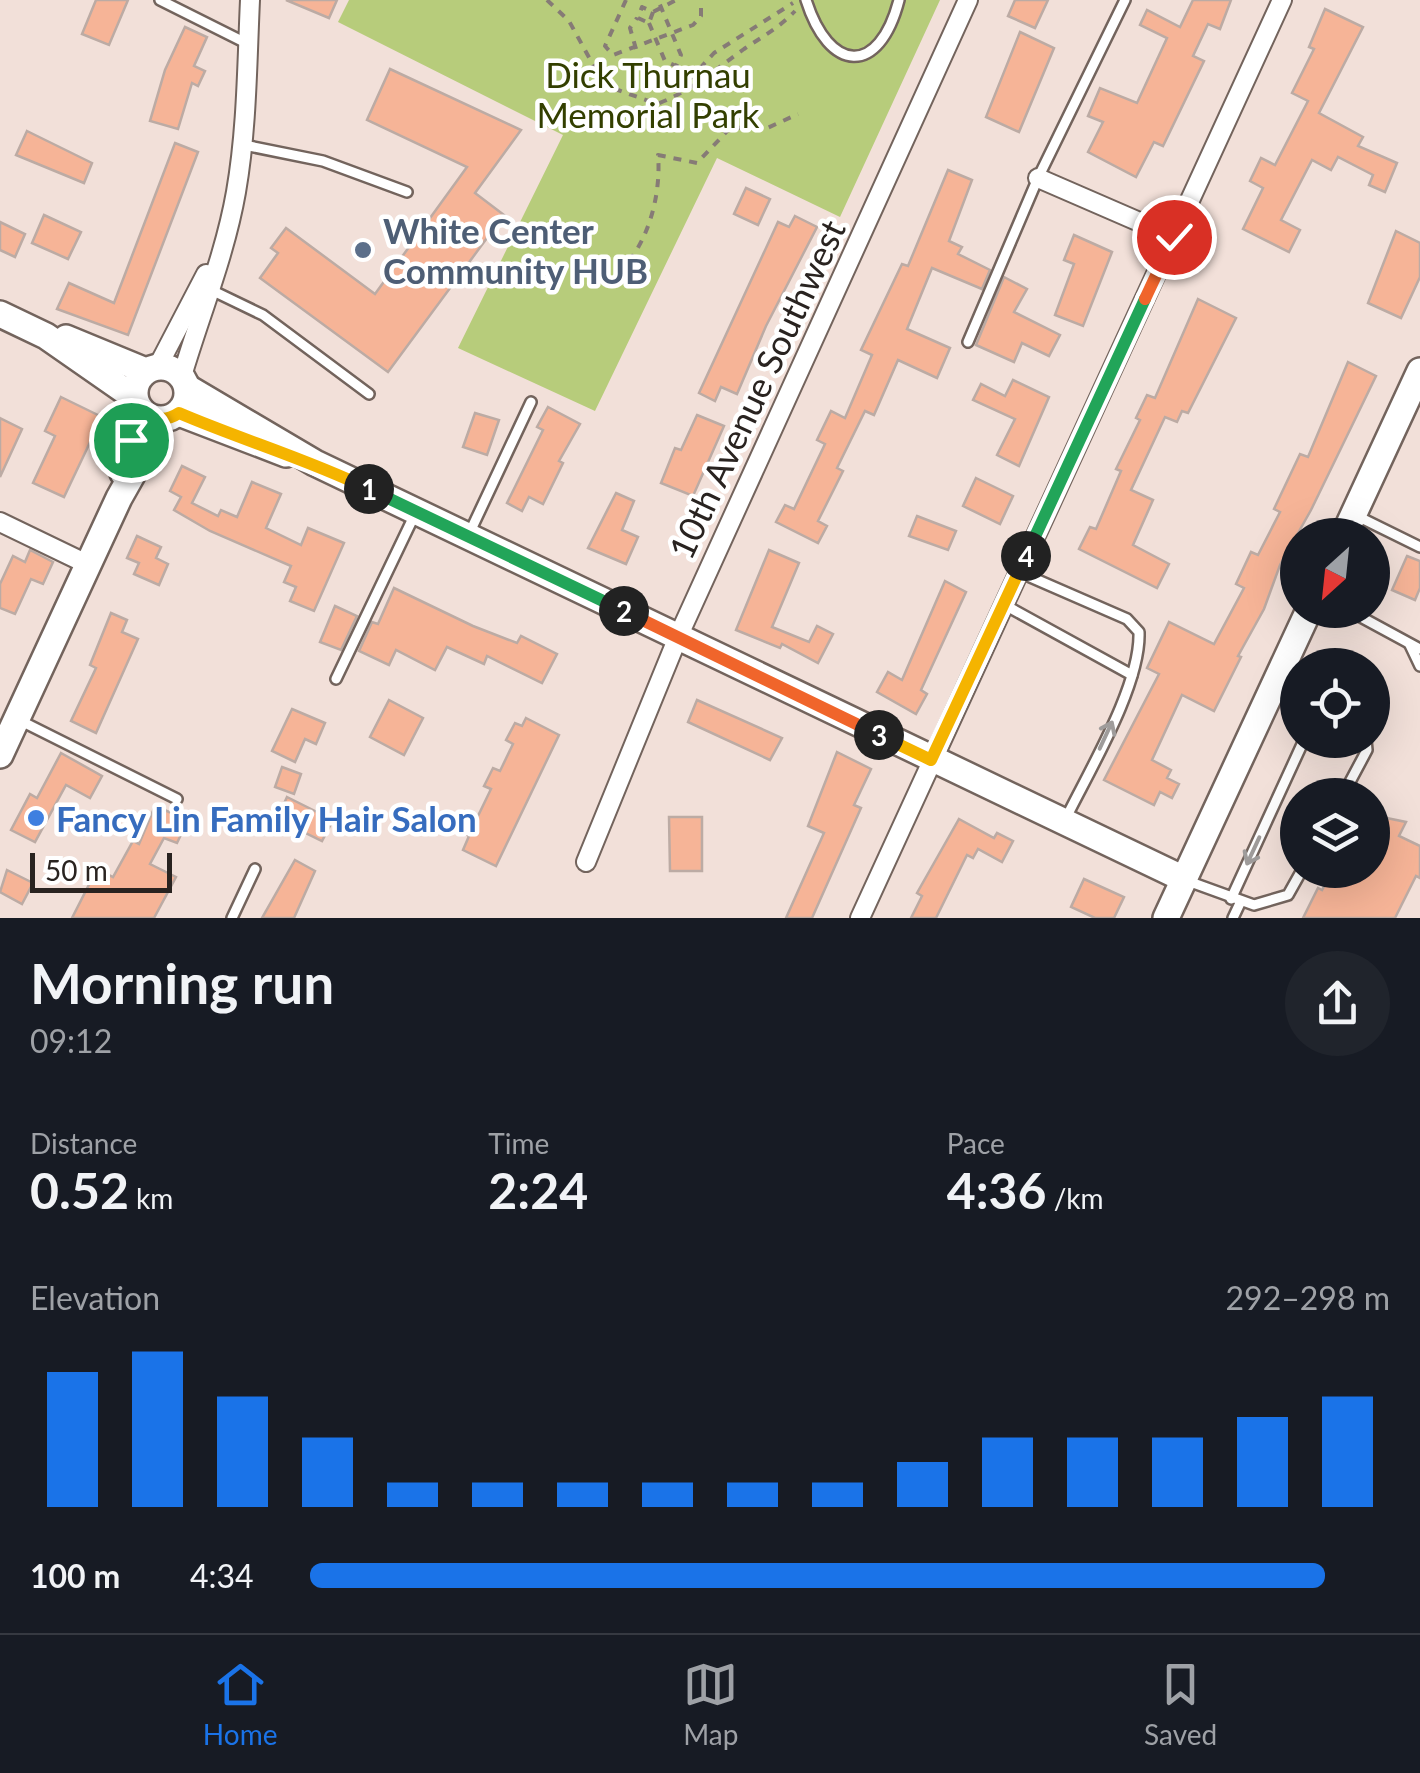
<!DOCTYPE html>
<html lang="en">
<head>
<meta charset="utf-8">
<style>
  body { margin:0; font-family:Lato,sans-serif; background:#20242c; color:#f1f3f6; height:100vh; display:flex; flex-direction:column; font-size:38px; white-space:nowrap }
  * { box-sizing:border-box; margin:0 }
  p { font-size:32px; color:#9ea1a6 }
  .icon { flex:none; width:55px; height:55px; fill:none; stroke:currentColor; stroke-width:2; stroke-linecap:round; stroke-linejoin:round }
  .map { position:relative; height:918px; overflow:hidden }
  .drawer { display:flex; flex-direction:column; background:#171b24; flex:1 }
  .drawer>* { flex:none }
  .needle { width:65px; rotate:207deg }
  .controls { position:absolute; left:1280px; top:518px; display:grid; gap:20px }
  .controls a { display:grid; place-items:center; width:110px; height:110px; border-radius:50%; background:#171b24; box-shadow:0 10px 40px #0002; font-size:50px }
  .scale { position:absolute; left:30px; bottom:25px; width:142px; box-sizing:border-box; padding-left:10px; border:5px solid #292320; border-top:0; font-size:28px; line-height:35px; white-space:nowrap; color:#292320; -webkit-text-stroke:8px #fff; paint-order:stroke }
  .pin { position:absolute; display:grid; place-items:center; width:85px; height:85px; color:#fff; margin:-42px; border:5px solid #fff; border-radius:50%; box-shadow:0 2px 10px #0007 }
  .km { position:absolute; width:50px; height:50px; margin:-25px; border-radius:50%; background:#222; color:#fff; font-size:28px; line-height:50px; text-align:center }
  .round { display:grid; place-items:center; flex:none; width:105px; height:105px; border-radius:52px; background:#20242c }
  .headline { display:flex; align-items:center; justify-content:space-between; height:170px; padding:0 30px }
  h1 { font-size:55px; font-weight:700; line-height:75px }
  .stats { display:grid; grid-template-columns:repeat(3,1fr); gap:15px; height:170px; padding:10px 30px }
  .stats div { display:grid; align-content:center }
  .stats b { font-size:50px; font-weight:700 }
  .stats small { font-size:28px; font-weight:400 }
  .stats p { font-size:28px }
  .chart { height:280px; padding:20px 30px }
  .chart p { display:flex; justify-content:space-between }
  .chart svg { width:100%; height:180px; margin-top:10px; stroke:#1a73e8; stroke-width:6 }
  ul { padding:0 30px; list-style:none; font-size:32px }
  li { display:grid; grid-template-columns:160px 120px 1fr; align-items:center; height:75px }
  li i { height:25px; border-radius:12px; background:#1a73e8 }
  .dock { display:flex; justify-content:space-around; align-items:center; height:140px; border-top:2px solid #363941; background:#171b24; font-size:28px; color:#9ea1a6 }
  .dock a { display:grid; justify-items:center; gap:5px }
  .dock .current { color:#1a73e8 }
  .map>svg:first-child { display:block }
  .green { fill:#b7cc7b }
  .building { fill:#f6b497; stroke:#bcaba4; stroke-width:2.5 }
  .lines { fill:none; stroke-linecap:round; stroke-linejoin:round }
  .lane-casing { stroke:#73645d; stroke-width:14 }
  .street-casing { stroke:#73645d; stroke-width:22 }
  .secondary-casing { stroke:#73645d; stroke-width:30 }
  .path { stroke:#867b76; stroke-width:4; stroke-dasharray:8 8; stroke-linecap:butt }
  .lane { stroke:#fff; stroke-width:9 }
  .street { stroke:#fff; stroke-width:18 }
  .secondary { stroke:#fff; stroke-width:25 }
  .oneway { stroke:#9f9c9b }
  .split-1-casing { stroke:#fff; stroke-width:20 }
  .split-2-casing { stroke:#fff; stroke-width:20 }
  .split-3-casing { stroke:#fff; stroke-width:20 }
  .split-4-casing { stroke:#fff; stroke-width:20 }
  .split-5-casing { stroke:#fff; stroke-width:20 }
  .split-6-casing { stroke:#fff; stroke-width:20 }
  .split-1 { stroke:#f5b400; stroke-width:12 }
  .split-2 { stroke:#22a559; stroke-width:12 }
  .split-3 { stroke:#f0652b; stroke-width:12 }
  .split-4 { stroke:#f5b400; stroke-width:12 }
  .split-5 { stroke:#22a559; stroke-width:12 }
  .split-6 { stroke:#f0652b; stroke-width:12 }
  .service-dot { fill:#5c6f8a; stroke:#fff; stroke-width:4 }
  .shop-dot { fill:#3f7fe0; stroke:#fff; stroke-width:4 }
  .labels { text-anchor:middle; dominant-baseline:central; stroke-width:9; stroke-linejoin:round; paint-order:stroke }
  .park-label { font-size:35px; fill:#333f00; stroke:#fff }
  .service-label { font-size:35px; font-weight:bold; fill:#4e5e75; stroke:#fff; text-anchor:start }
  .street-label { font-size:35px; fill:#292320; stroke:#fff }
  .shop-label { font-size:35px; font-weight:bold; fill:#366cbe; stroke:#fff; text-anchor:start }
</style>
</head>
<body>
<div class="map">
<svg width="1420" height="918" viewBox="0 0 1420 918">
  <rect width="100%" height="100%" fill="#f2e0d9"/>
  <path class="green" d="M 349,0 L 940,0 L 840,217 L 717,158 L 595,411 L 458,348 L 563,135 L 338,22 Z"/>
  <g class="building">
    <path d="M 96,0 L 128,0 L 109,45 L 82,34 Z"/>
    <path d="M 286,0 L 337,0 L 329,18 Z"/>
    <path d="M 1015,0 L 1048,0 L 1035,28 L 1008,16 Z"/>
    <path d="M 1193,0 L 1231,0 L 1220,29 L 1208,24 L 1193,56 L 1204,61 L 1163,146 L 1154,142 L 1136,177 L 1088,152 L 1103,122 L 1088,116 L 1100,88 L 1137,103 L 1167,38 L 1140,25 L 1147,10 L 1180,27 Z"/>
    <path d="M 1325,9 L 1363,27 L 1319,113 L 1363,137 L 1358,146 L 1397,163 L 1385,192 L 1369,185 L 1373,175 L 1338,157 L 1331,170 L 1312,160 L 1281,220 L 1300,230 L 1289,252 L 1243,229 L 1263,188 L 1250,181 L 1261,158 L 1275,165 L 1308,101 L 1292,93 L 1314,49 L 1309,47 Z"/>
    <path d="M 185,27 L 207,37 L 194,66 L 205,71 L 198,86 L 192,83 L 178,129 L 150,121 L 165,70 Z"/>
    <path d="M 1020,32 L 1054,48 L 1019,132 L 986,117 Z"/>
    <path d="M 390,69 L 521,130 L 475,193 L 504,215 L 388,372 L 260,278 L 278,253 L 271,248 L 286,228 L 375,294 L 467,167 L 367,120 Z"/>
    <path d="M 27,131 L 92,163 L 84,183 L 16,155 Z"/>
    <path d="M 175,143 L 198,152 L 128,335 L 57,309 L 69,283 L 114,303 Z"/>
    <path d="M 948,170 L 972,180 L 949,241 L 962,247 L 958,254 L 990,270 L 982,289 L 932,268 L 907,329 L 950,348 L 937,378 L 898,360 L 874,415 L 865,411 L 837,468 L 843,471 L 818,521 L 827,526 L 818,543 L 776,522 L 785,505 L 794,509 L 825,444 L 817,440 L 831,411 L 845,418 L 872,355 L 861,350 L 902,264 L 908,266 Z"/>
    <path d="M 746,188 L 770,199 L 758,225 L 734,214 Z"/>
    <path d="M 44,215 L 81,232 L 68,259 L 32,243 Z"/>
    <path d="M 795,216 L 817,227 L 766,326 L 737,394 L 721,387 L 715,401 L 699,393 L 778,222 L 789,227 Z"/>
    <path d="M 0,222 L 25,234 L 15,257 L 0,250 Z"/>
    <path d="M 1396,231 L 1420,243 L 1420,277 L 1401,318 L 1368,303 Z"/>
    <path d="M 1074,235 L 1112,252 L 1083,326 L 1055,315 L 1074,264 L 1064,260 Z"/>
    <path d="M 1004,277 L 1027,289 L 1014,312 L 1060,335 L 1049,356 L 1022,343 L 1014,362 L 976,345 Z"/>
    <path d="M 1198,299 L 1236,318 L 1188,413 L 1182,411 L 1177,422 L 1165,417 L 1131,490 L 1153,500 L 1133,545 L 1169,564 L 1157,588 L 1079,549 L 1090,527 L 1096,529 L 1121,471 L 1116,469 L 1140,420 L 1136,418 L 1147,395 L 1155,398 Z"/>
    <path d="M 1348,362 L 1376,376 L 1311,510 L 1280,565 L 1264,609 L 1238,656 L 1241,657 L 1214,711 L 1182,695 L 1152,760 L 1171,770 L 1167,778 L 1179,784 L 1172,798 L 1160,792 L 1154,805 L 1104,780 L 1159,674 L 1147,668 L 1169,622 L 1214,644 L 1244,588 L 1236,584 L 1251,552 L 1258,555 L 1280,512 L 1274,509 L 1300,454 L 1308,457 Z"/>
    <path d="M 1013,380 L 1049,397 L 1019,466 L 997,455 L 1015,419 L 973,400 L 981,384 L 1005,396 Z"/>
    <path d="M 61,397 L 102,417 L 64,497 L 33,483 L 55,436 L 45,431 Z"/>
    <path d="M 548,407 L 580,424 L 559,461 L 563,463 L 543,504 L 529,497 L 522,511 L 507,503 L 543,430 L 537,427 Z"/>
    <path d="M 475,413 L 499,420 L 487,455 L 463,447 Z"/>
    <path d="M 697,415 L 724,426 L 693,496 L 661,483 L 675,448 L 681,450 Z"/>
    <path d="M 0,418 L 22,429 L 0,477 Z"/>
    <path d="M 182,466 L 205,477 L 192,503 L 218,516 L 221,510 L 237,517 L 252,482 L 281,494 L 266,528 L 301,545 L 308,528 L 344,543 L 314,611 L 290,601 L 296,587 L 284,582 L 291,566 L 210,531 L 174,510 L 181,497 L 170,491 Z"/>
    <path d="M 976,478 L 1013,496 L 1000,524 L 963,506 Z"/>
    <path d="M 616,493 L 634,501 L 622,530 L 638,537 L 626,564 L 588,548 Z"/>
    <path d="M 917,516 L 956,531 L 948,550 L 909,536 Z"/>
    <path d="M 137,536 L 161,547 L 156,558 L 168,564 L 159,585 L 134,574 L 139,563 L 127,558 Z"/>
    <path d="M 30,550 L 53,562 L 43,584 L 31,579 L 15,614 L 0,608 L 0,584 L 13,556 L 25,562 Z"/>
    <path d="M 769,550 L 799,563 L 772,627 L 809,642 L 817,626 L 833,634 L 818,663 L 782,644 L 780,648 L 736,630 Z"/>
    <path d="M 1407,556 L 1420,561 L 1420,588 L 1415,600 L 1392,590 Z"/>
    <path d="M 945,581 L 966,592 L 921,690 L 927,694 L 916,714 L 877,692 L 888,672 L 902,680 Z"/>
    <path d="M 394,588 L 473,626 L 517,643 L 521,636 L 557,654 L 542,683 L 487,656 L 484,664 L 447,647 L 435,670 L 396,650 L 389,665 L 359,651 L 372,622 L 378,624 Z"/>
    <path d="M 335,606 L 357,616 L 341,650 L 320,642 Z"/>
    <path d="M 111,613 L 127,620 L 122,632 L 138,639 L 96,733 L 71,721 L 96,668 L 90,665 Z"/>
    <path d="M 389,700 L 423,718 L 404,755 L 370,737 Z"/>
    <path d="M 697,700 L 782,738 L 770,760 L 688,722 Z"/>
    <path d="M 292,709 L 325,723 L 316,744 L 305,739 L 295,762 L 272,751 Z"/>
    <path d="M 526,718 L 559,735 L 496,866 L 463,850 L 469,836 L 463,833 L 471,815 L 477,818 L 491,789 L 484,786 L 493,768 L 500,771 L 513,744 L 506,740 L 515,723 L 522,726 Z"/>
    <path d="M 837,752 L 871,769 L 854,805 L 861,808 L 812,918 L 786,918 L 824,833 L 808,826 Z"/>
    <path d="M 61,753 L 102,776 L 90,798 L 66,785 L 35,842 L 11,830 L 30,794 L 37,798 Z"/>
    <path d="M 282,767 L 301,774 L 294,794 L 275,787 Z"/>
    <path d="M 287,797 L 333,820 L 322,841 L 277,819 Z"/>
    <path d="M 155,806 L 188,820 L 177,843 L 164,838 L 150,864 L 176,877 L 154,918 L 72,918 L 97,869 L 113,877 L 133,841 L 139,844 Z"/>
    <path d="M 1372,815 L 1406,822 L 1399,836 L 1420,846 L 1420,878 L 1416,876 L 1395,918 L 1303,918 L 1318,888 L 1322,890 L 1333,870 L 1372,870 Z"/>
    <path d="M 669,817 L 702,817 L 702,871 L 670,871 Z"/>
    <path d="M 959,819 L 994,838 L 997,833 L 1013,841 L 1002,862 L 978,849 L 973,858 L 967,855 L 936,918 L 911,918 L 922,896 L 917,893 Z"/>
    <path d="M 295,860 L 315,871 L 294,918 L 262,918 Z"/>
    <path d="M 7,870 L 33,883 L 22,904 L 0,892 Z"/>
    <path d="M 1084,879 L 1124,897 L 1114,918 L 1095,918 L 1071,907 Z"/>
  </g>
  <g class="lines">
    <g class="lane-casing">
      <g id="lane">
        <path d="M 160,0 L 248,44"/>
        <path d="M 806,0 C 829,73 879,77 899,0"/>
        <path d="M 244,145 L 323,161 L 407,192"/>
        <path d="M 207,288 L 263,315 L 369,394"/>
        <path d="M 968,342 L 1038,178 L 1125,0"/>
        <path d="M 1355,515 L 1420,547"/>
        <path d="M 469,534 L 531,402"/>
        <path d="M 1019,572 L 1127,619 L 1139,632 C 1141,685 1089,771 1065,820"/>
        <path d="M 1003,604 L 1132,675"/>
        <path d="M 1348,610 L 1420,649"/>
        <path d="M 1410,645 L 1420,666"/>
        <path d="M 336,679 L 415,514"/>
        <path d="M 19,720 L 177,799"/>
        <path d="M 1343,795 L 1367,750 L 1366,740"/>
        <path d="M 1185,880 L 1254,905 L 1288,895 L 1302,870"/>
        <path d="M 1231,899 L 1304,740"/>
        <path d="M 232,918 L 255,869"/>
        <path d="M 1233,918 L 1241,901"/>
      </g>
    </g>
    <g class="street-casing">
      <g id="street">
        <path d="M 1038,178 L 1174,237"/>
        <path d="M 158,366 L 206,274"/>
        <path d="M 182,376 C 200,315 225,255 236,192 C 247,129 247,64 250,0"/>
        <path d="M 0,522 L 87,564"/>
        <path d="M 586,862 L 678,637 L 968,0"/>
        <path d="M 860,918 L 1282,0"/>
      </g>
    </g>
    <g class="secondary-casing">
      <g id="secondary">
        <path d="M 0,314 L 46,336 L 135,398"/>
        <path d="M 66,338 L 146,371"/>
        <circle cx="161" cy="393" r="26"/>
        <path d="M 188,388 L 315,463 L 1184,879"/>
        <path d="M 179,413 L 286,454"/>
        <path d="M 123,473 L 139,408"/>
        <path d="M 1344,535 L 1420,371"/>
        <path d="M 0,755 L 119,498 L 163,420"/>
        <path d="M 1166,918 L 1309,610"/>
      </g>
    </g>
    <g class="path">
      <path d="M 547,0 L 569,21 L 596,70 L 618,90 L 657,104 C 691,91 715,70 744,49 C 763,36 779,28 795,11"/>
      <path d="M 626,0 L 605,46 L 613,55 L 693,25 L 701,16 L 701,0"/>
      <path d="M 653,12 L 649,23 L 638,18 L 642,7 L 653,12 L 676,0"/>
      <path d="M 649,23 L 665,61 L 676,66 L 681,55 L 658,0"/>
      <path d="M 636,49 L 630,28 L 637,18"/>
      <path d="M 676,66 L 691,78 L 714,53 L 793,3"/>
      <path d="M 629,261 C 651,233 661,190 658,155 L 697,163 L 731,127 L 763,130 L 798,114"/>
    </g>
    <use href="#lane" class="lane"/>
    <use href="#street" class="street"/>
    <use href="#secondary" class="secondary"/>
  </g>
  <defs><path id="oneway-shaft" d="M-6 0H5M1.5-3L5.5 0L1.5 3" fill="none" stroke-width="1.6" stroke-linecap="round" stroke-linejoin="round" transform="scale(2.5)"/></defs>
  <g class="oneway">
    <use href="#oneway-shaft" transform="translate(1106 735) rotate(-65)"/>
    <use href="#oneway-shaft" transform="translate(1253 851) rotate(115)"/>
  </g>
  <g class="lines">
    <g class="split-1-casing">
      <path id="split-1" d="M 131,440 L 139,408 C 152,419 164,423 179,413 C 242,440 307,459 369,489"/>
    </g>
    <g class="split-2-casing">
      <path id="split-2" d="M 369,489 L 624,611"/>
    </g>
    <g class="split-3-casing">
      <path id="split-3" d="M 624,611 L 879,735"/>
    </g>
    <g class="split-4-casing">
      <path id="split-4" d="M 879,735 L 931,760 L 1026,556"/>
    </g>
    <g class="split-5-casing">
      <path id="split-5" d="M 1026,556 L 1145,299"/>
    </g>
    <g class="split-6-casing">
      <path id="split-6" d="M 1145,299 L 1174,237"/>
    </g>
    <use href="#split-1" class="split-1"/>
    <use href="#split-2" class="split-2"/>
    <use href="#split-3" class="split-3"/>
    <use href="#split-4" class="split-4"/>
    <use href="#split-5" class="split-5"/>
    <use href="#split-6" class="split-6"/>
  </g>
  <circle class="service-dot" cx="363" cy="250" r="10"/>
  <circle class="shop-dot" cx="36" cy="818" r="10"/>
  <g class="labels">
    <g class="park-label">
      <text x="648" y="74">Dick Thurnau<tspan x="648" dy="40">Memorial Park</tspan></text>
    </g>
    <g class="service-label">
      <text x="383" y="230">White Center<tspan x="383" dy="40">Community HUB</tspan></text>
    </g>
    <g class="street-label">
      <text transform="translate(756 389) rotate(-65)">10th Avenue Southwest</text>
    </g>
    <g class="shop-label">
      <text x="56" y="818">Fancy Lin Family Hair Salon</text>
    </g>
  </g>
</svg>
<div class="controls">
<a><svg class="needle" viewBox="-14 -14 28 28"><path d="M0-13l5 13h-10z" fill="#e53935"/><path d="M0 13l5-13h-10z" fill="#9ea1a6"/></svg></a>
<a><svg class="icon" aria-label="locate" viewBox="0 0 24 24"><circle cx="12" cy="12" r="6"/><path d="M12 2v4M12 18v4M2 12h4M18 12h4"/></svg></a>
<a><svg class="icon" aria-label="layers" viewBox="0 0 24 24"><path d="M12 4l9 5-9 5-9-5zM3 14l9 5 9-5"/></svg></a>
</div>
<div class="scale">50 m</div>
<div class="pin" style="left:131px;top:440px;background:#1e9e55"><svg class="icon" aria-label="arrive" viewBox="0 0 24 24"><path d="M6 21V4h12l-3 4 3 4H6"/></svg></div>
<div class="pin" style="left:1174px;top:237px;background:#d93025"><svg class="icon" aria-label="check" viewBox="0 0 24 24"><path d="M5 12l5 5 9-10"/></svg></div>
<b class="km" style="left:369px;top:489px">1</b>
<b class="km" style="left:624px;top:611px">2</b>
<b class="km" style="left:879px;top:735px">3</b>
<b class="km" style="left:1026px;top:556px">4</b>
</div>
<section class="drawer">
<div class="headline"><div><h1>Morning run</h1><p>09:12</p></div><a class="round"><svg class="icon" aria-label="share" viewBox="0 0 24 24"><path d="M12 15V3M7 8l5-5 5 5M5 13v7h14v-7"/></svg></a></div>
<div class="stats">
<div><p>Distance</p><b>0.52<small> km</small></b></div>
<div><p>Time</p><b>2:24</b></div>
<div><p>Pace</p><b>4:36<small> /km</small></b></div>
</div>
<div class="chart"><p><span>Elevation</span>292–298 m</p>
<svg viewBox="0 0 160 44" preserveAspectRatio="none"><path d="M5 44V11M15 44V6M25 44V17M35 44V27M45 44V38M55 44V38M65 44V38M75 44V38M85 44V38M95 44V38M105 44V33M115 44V27M125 44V27M135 44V27M145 44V22M155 44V17"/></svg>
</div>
<ul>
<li><b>100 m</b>4:34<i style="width:94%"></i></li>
</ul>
</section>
<nav class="dock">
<a class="current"><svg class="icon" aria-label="home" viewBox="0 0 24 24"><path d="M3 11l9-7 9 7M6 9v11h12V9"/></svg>Home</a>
<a><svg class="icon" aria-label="map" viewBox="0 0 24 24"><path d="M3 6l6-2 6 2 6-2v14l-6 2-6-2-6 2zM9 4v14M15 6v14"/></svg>Map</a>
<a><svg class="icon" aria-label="saved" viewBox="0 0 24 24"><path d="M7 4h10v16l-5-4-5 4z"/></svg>Saved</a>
</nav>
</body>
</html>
